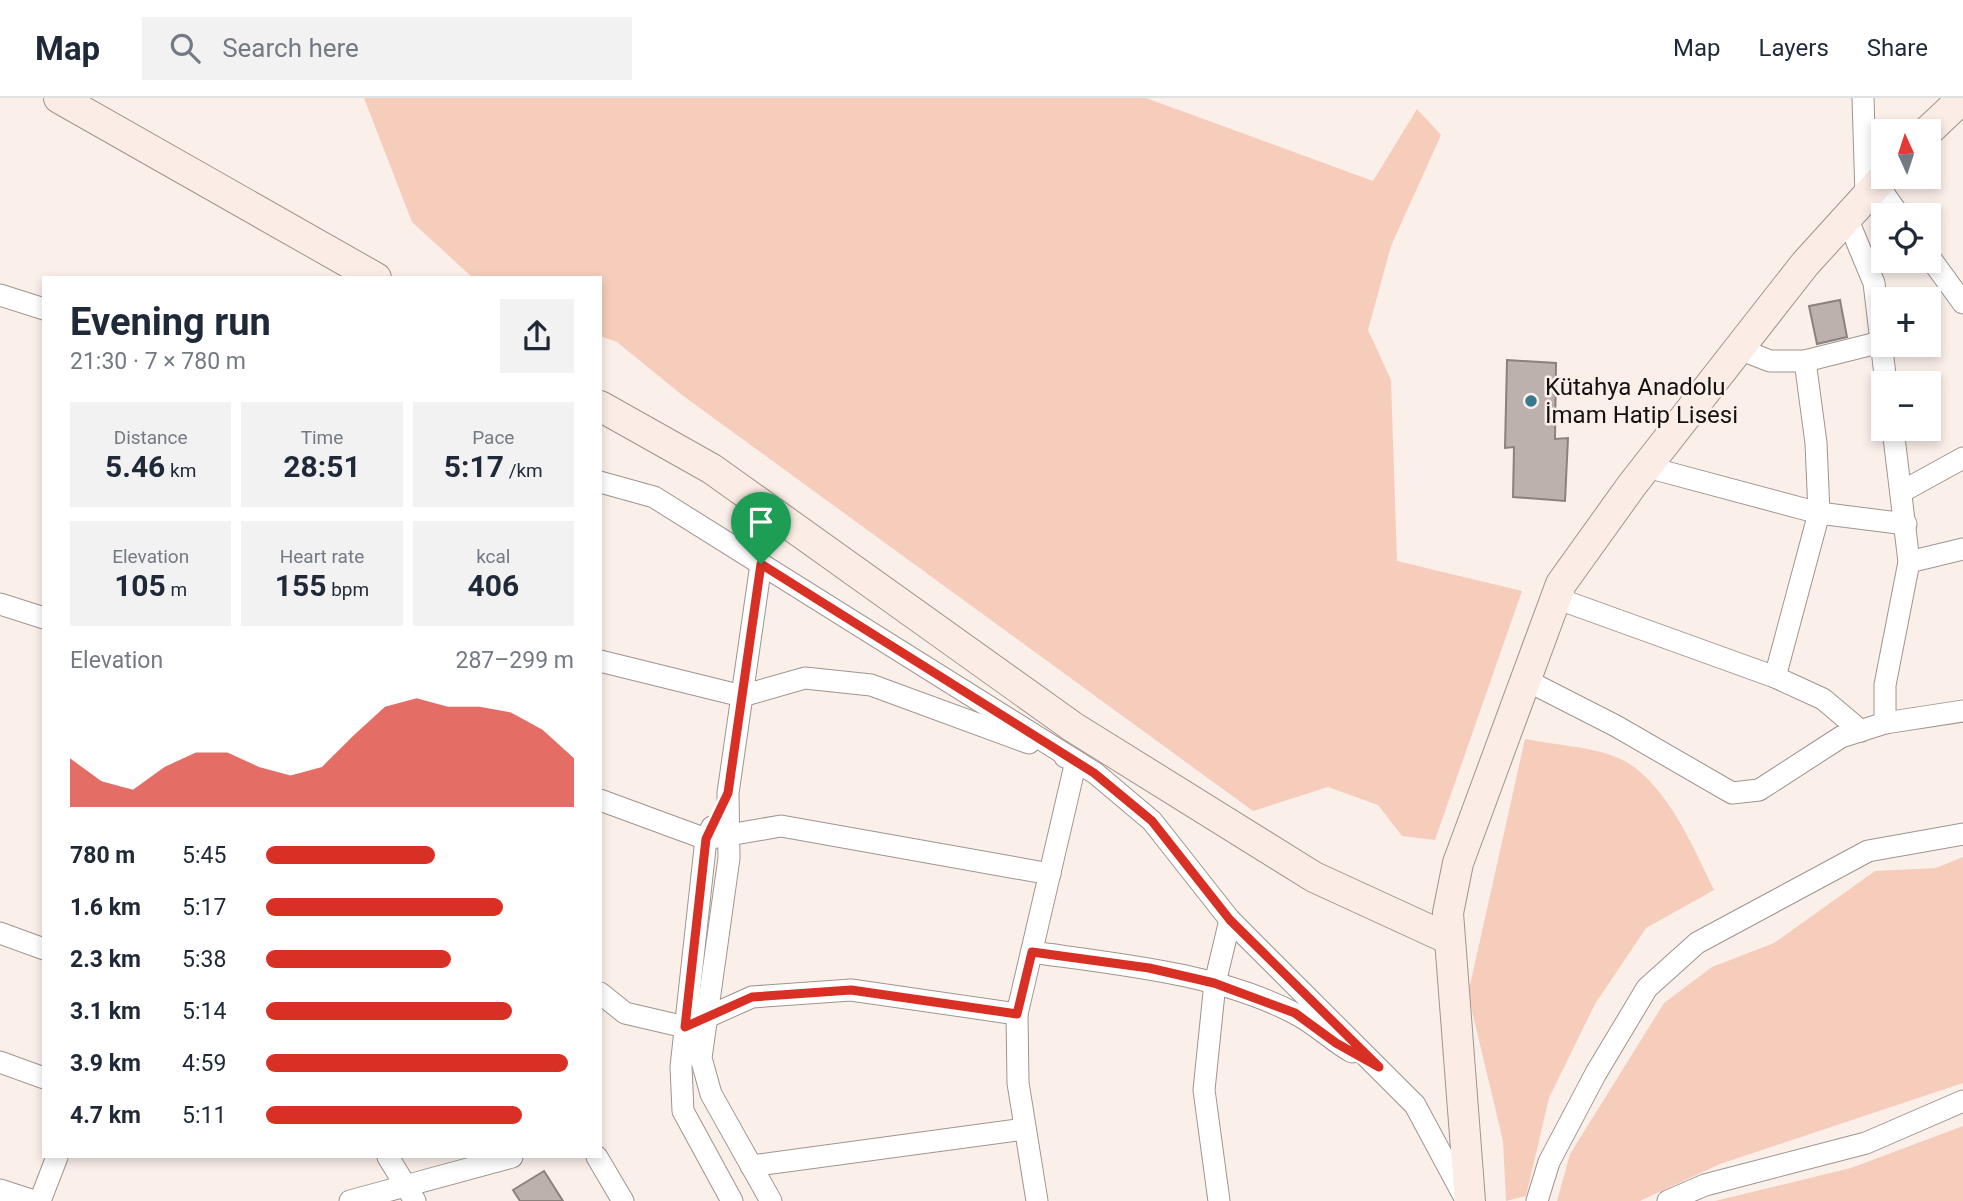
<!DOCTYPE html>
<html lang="en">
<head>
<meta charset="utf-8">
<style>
  body { margin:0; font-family:Roboto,sans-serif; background:#f2f2f3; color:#1f2937; height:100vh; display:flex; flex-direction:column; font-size:26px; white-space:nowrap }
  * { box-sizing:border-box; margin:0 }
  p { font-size:23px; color:#747a83 }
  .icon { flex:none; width:38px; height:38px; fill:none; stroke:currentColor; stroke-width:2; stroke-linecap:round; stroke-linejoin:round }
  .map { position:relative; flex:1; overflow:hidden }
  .sheet { position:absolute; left:42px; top:178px; width:560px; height:882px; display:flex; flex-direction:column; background:#fff; border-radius:0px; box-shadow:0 4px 10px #0003 }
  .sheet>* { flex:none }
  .needle { width:46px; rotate:357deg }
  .tools { position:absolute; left:1871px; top:21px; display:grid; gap:14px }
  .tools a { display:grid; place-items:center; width:70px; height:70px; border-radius:0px; background:#fff; box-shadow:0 4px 10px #0003; font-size:35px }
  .pin { position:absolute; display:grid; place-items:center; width:60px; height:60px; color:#fff; margin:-72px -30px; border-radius:50% 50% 50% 0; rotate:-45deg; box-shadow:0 0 7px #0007 }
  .pin .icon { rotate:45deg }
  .round { display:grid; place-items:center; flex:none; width:74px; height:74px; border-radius:0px; background:#f2f2f3 }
  .overview { display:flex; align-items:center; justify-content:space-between; height:119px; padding:0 28px }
  h1 { font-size:38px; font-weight:700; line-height:52px }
  .stats { display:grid; grid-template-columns:repeat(3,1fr); gap:10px; height:119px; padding:7px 28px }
  .stats div { display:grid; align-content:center; border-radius:0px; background:#f2f2f3; text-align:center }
  .stats b { font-size:30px; font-weight:700 }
  .stats small { font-size:19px; font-weight:400 }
  .stats p { font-size:19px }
  .chart { height:196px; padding:14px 28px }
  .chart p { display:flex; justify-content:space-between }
  .chart svg { width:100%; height:126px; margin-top:7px; fill:#d93025; opacity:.7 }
  ul { padding:0 28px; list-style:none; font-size:23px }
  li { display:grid; grid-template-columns:112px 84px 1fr; align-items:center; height:52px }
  li i { height:18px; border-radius:9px; background:#d93025 }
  header { display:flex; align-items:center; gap:42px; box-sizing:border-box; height:98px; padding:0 35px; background:#fff; border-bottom:2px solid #e0e1e3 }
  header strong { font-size:33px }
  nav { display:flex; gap:38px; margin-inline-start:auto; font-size:24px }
  .search { width:490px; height:63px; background:#f2f2f3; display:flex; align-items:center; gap:18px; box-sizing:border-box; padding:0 24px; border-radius:0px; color:#747a83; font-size:26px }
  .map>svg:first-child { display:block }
  .green { fill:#f6ccbb }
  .building { fill:#bcb1ac; stroke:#8b817d; stroke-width:2 }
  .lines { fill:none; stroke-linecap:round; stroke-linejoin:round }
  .street-casing { stroke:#9f948f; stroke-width:23 }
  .secondary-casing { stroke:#9f948f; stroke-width:32 }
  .street { stroke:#fff; stroke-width:21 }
  .secondary { stroke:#fcece6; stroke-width:30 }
  .route-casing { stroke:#fff; stroke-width:14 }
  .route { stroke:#d93025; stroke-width:9 }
  .poi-dot { fill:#3a788d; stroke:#fbefea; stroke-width:2.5 }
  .labels { text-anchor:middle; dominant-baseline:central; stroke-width:5; stroke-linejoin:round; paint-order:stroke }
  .poi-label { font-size:24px; fill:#14110f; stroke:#fbefea; text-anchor:start }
</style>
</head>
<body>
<header>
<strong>Map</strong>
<div class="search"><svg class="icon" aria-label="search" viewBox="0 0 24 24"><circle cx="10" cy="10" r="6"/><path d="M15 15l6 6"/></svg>Search here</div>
<nav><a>Map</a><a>Layers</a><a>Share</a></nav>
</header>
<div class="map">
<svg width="1963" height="1103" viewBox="0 0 1963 1103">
  <rect width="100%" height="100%" fill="#fbefea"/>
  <g class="green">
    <path d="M 364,0 L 1146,0 L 1373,83 L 1417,11 L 1441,37 L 1391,148 L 1368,232 L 1391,282 L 1397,463 L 1522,493 L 1435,742 L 1402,738 L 1378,707 L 1328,689 L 1253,713 L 682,297 L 617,244 L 600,238 L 600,180 L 473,180 L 412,124 Z"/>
    <path d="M 1525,641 C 1554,647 1589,648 1616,659 C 1664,678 1693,749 1714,792 L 1646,830 L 1595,906 L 1549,1000 L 1526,1098 L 1506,1103 L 1503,1043 L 1468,896 Z"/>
    <path d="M 1963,759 L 1963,985 L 1720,1066 L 1640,1103 L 1557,1103 L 1570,1056 L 1664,905 L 1712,869 L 1774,845 L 1875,773 L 1936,770 Z"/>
    <path d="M 1963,1028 L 1963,1103 L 1715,1103 L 1851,1070 Z"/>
  </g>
  <g class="building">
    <path d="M 1840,202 L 1847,239 L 1817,246 L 1809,208 Z"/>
    <path d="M 1507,262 L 1556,265 L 1555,341 L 1568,340 L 1565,403 L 1513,399 L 1514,349 L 1505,350 Z"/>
    <path d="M 544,1073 L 563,1103 L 520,1103 L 513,1092 Z"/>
  </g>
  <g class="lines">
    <g class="street-casing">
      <g id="street">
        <path d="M 1863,0 L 1866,98"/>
        <path d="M 1877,86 L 1899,117"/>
        <path d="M 1847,120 L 1874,185 L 1886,285"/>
        <path d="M 1928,157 L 1963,205"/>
        <path d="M 0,197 L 44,211"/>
        <path d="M 1739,251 L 1770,263 L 1805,263 L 1881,244"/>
        <path d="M 1647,369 L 1819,415 L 1906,426"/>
        <path d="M 600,384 L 654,399 L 1095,675 L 1152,723 L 1230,822 L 1415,1007 L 1466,1102"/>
        <path d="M 1903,393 L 1963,360"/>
        <path d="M 1909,464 L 1963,451"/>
        <path d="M 761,466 L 728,695 L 729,760 L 701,960 L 711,996 L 771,1103"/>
        <path d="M 1556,500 L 1775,579 L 1823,601 L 1861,633"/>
        <path d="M 0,506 L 44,520"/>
        <path d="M 600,563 L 742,598 L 805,580 L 871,587 L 1029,645"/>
        <path d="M 1775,579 L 1819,415 L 1816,345 L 1805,263"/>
        <path d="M 1526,582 L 1616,628 L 1732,695 L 1759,692 L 1841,639 L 1885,625 L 1963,613"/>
        <path d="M 1885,625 L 1885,587 L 1909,464 L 1893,331"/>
        <path d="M 600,702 L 706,741 L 781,728 L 1050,776"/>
        <path d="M 712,729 L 706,741 L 681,969 L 683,1013 L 732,1103"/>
        <path d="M 0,835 L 44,851"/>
        <path d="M 1032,854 C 1117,866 1217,875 1294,915 C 1315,925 1332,943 1352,954"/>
        <path d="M 600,895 L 625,915 L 685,929 L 752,899 L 851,892 L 1017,916"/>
        <path d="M 0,964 L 44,980"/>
        <path d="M 388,1059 L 415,1103"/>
        <path d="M 597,1059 L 623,1103"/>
        <path d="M 751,1068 L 1025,1031"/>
        <path d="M 0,1092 L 34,1103"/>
        <path d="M 40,1103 L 57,1059"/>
        <path d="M 350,1103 L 512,1059"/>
        <path d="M 1037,1103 L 1018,985 L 1017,916 L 1076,663 L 1065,659"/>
        <path d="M 1219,1103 L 1204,992 L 1215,885 L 1230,822"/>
        <path d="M 1537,1103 L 1549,1064 L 1596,975 L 1647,890 L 1697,845 L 1868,753 L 1963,736"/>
        <path d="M 1668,1103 L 1705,1087 L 1866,1045 L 1963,1003"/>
      </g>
    </g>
    <g class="secondary-casing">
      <g id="secondary">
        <path d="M 59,0 L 376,180"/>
        <path d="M 1928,33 L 1963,0"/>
        <path d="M 600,308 L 712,371 L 1073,629 L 1314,779 L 1449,841"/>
        <path d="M 1470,1103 L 1448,815 L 1458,765 L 1561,486 L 1632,387 L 1805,166 L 1884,79"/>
      </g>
    </g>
    <use href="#street" class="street"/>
    <use href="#secondary" class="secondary"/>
  </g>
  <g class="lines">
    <g class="route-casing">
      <path id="route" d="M 761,466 L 1094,675 L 1152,723 L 1230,822 L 1379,969 L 1336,945 L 1295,915 L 1214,885 L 1149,870 L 1032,854 L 1017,916 L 851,892 L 752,899 L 685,929 L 706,741 L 728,695 Z"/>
    </g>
    <use href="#route" class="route"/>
  </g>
  <circle class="poi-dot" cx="1531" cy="303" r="7"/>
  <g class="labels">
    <g class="poi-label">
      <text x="1545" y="289">Kütahya Anadolu<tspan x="1545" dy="28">İmam Hatip Lisesi</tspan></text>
    </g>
  </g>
</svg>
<div class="tools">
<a><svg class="needle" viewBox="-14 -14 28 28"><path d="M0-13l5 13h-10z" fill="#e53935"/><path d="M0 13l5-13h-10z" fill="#747a83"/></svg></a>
<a><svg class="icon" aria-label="locate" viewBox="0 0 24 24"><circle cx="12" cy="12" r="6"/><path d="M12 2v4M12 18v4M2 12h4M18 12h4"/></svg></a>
<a>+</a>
<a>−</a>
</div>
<div class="pin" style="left:761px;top:466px;background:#1e9e55"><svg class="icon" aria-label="arrive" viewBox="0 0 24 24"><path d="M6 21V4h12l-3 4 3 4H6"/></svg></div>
<section class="sheet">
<div class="overview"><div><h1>Evening run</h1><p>21:30 · 7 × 780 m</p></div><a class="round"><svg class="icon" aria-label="share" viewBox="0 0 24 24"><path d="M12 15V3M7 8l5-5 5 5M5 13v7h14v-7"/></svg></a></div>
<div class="stats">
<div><p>Distance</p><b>5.46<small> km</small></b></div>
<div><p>Time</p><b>28:51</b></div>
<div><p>Pace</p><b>5:17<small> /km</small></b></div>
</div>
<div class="stats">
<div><p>Elevation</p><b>105<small> m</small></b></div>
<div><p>Heart rate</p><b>155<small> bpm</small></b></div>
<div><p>kcal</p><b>406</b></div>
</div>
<div class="chart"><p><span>Elevation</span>287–299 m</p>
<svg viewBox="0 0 160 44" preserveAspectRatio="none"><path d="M0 44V27L10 35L20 38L30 30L40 25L50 25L60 30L70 33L80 30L90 19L100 9L110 6L120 9L130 9L140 11L150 17L160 27V44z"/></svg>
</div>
<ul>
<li><b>780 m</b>5:45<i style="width:55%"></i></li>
<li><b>1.6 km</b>5:17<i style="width:77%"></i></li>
<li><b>2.3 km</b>5:38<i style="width:60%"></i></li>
<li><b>3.1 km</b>5:14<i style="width:80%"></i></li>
<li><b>3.9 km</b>4:59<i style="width:98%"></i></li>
<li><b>4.7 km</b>5:11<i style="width:83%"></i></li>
</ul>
</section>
</div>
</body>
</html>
